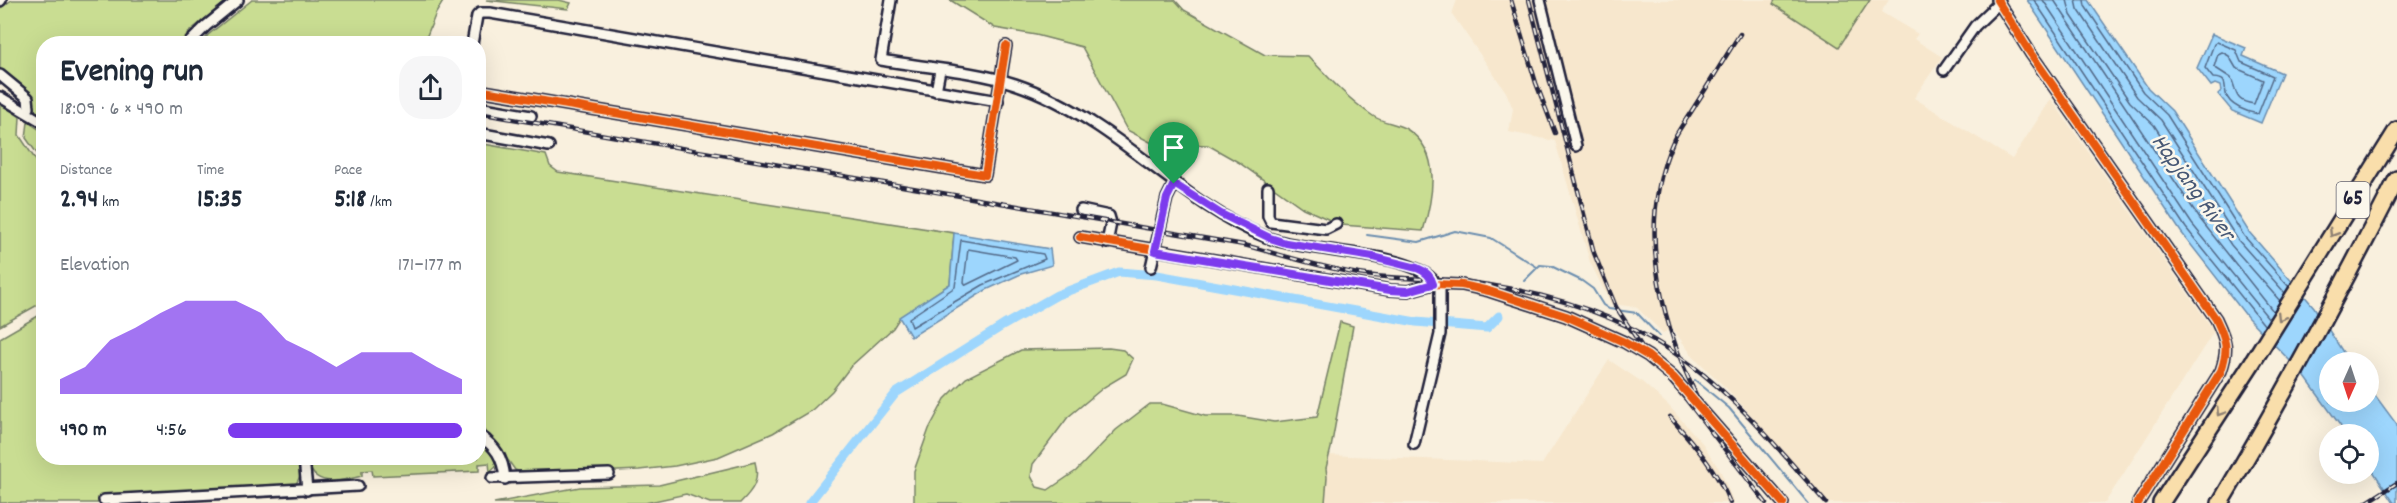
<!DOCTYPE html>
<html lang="en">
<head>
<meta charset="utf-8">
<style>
  body { margin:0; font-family:Dekko,sans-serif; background:#f6f6f7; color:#1f2937; height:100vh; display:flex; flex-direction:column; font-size:22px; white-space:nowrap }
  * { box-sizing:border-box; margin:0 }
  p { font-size:20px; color:#747a83 }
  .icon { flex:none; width:33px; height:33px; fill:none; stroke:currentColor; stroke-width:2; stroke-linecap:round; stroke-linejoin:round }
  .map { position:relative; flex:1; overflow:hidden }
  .side { position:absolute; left:36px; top:36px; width:450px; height:429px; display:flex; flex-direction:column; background:#fff; border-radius:24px; box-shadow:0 6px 24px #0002 }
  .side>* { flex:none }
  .needle { width:39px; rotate:183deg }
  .tools { position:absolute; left:2319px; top:352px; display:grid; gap:12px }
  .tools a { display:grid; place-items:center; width:60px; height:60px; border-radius:50%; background:#fff; box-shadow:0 6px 24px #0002; font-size:30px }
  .pin { position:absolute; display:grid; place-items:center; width:51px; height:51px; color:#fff; margin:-62px -26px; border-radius:50% 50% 50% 0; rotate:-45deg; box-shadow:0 0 6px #0007 }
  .pin .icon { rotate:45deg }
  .round { display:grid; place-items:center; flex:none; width:63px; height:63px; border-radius:24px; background:#f6f6f7 }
  .summary { display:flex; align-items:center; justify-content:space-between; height:102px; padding:0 24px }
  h1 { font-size:33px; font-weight:700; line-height:45px }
  .stats { display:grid; grid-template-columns:repeat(3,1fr); gap:9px; height:102px; padding:6px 24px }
  .stats div { display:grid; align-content:center }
  .stats b { font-size:26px; font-weight:700 }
  .stats small { font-size:16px; font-weight:400 }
  .stats p { font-size:16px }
  .chart { height:168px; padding:12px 24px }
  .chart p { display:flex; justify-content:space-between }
  .chart svg { width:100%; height:108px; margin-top:6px; fill:#7c3aed; opacity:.7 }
  ul { padding:0 24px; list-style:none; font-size:20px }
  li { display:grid; grid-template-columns:96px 72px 1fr; align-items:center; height:45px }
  li i { height:15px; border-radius:8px; background:#7c3aed }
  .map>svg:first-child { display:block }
  .built { fill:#f7e7cd }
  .green { fill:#c9dd92; stroke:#768066; stroke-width:1.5 }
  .water { fill:#9dd6fd; stroke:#6c8eaf; stroke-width:1.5 }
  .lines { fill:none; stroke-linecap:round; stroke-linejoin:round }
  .shore { stroke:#536a89; stroke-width:1.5 }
  .stream { stroke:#6c8eaf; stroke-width:2 }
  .canal { stroke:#9dd6fd; stroke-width:9 }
  .street-casing { stroke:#22223b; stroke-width:14 }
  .primary-casing { stroke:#22223b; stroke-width:20 }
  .street { stroke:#fbf7ec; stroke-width:9 }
  .primary { stroke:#f9deab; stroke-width:15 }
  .rail-casing { stroke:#22223b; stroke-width:4.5 }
  .rail { stroke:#fbf7ec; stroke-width:2; stroke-dasharray:7; stroke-linecap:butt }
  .cycleway-casing { stroke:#fbf7ec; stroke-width:11 }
  .cycleway { stroke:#e8590c; stroke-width:8 }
  .oneway { stroke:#8e8073 }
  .route-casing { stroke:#fff; stroke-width:12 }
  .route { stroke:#7c3aed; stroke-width:8 }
  .labels { text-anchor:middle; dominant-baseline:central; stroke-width:5; stroke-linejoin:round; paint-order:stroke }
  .shield { fill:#fbf7ec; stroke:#636270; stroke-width:1.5 }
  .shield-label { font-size:21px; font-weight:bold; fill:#22223b }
  .water-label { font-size:24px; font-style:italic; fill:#475875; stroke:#fbf7ec }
</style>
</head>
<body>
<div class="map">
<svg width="2397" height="503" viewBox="0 0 2397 503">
  <rect width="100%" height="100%" fill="#f9f0de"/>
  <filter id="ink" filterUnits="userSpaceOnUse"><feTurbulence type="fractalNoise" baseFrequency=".0167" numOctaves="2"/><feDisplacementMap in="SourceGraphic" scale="12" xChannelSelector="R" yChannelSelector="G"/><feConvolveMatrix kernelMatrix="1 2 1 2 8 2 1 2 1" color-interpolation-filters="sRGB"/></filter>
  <g filter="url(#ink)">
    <g class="built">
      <path d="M 1457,0 L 1889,0 L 1881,12 L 1918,34 L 1914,39 L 1942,57 L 1914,98 L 2012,159 L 2051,99 L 2214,331 L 2105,503 L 1829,503 L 1732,394 L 1692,355 L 1672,328 L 1663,333 L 1636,307 L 1611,304 L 1590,262 L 1555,141 L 1509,132 L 1513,109 L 1506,92 L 1452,14 Z"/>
      <path d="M 1609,360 L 1642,382 L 1668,405 L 1703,444 L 1721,472 L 1734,503 L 1325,503 L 1327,455 L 1542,464 Z"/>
    </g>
    <g class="green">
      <path d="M 12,0 L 228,0 L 190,31 L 180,43 L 44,44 L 43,118 L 34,111 C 32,90 15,81 0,69 L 0,8 Z"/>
      <path d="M 252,0 L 444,0 L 436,13 L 424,43 L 202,43 L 208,35 Z"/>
      <path d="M 486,0 L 559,0 L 571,3 L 568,9 Z"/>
      <path d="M 950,0 L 1175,0 L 1184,10 L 1265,55 L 1308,56 C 1328,77 1349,100 1373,116 C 1383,123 1397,123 1408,130 C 1442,152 1433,198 1423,231 L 1341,225 L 1303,208 L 1238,162 L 1208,145 L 1152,143 L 1127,130 L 1082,47 L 1036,35 L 995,28 Z"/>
      <path d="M 1775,0 L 1870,0 L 1839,47 L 1773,4 Z"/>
      <path d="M 0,103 L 20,117 L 19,135 L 43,171 L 43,302 L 0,326 Z"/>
      <path d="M 28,122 L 43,132 L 43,162 L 26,138 Z"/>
      <path d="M 478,143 L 546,155 L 550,166 L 558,172 L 954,233 L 950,284 L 900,317 L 893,328 L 851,366 L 832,391 L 812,410 L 773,433 L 718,457 L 675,466 L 639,470 L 531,475 L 515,470 L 490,435 L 479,428 Z"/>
      <path d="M 43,313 L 44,458 L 299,458 L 300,476 L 295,486 L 285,488 L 100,497 L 98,503 L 0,503 L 0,338 Z"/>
      <path d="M 1340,322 L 1353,326 L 1331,448 L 1326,468 L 1327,477 L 1325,503 L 914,503 L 914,471 L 929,429 L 945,399 L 966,378 L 1021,350 L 1109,348 L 1123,350 L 1133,359 L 1126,374 L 1104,387 L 1068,417 L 1033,464 L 1031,476 L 1037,487 L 1048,490 L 1076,471 L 1116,430 L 1150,404 L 1162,404 L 1205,416 L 1238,416 L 1274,422 L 1317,417 Z"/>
      <path d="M 479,438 C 489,446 496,453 497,466 L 490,472 L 489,463 L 479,464 L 479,471 L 373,476 L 372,470 L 362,471 L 362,476 C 339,482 310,488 308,458 L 478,458 Z"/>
      <path d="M 755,462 C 760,481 753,490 740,503 L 710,503 L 686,494 L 645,503 L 494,503 L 580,487 L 659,485 Z"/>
    </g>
    <g class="water">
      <path d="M 2027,0 L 2088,0 L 2148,88 L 2172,111 L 2249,232 L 2314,307 L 2350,363 L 2330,363 L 2330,402 L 2368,402 L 2369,387 L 2397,425 L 2397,503 L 2394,503 L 2369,465 L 2368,435 L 2347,435 L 2303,374 L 2248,318 L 2181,232 Z"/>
      <path d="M 2212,34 L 2246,48 L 2243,56 L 2282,73 L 2261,123 L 2232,111 L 2218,94 L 2221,91 L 2220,86 L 2215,84 L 2211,86 L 2197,68 Z"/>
      <path d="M 954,233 L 1050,249 L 1052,265 L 1021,274 L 986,290 L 911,337 L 899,317 L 950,284 Z"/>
    </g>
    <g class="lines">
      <g class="shore">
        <path d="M 2034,0 L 2186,228 L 2265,326"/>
        <path d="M 2043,0 L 2192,224 L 2269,319"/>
        <path d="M 2054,0 L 2200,219 L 2273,311"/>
        <path d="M 2067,0 L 2071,15 L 2130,102 L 2154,125 L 2231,245 L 2280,301"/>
        <path d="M 2076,0 L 2078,9 L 2137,97 L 2161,120 L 2238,240 L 2285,293"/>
        <path d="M 2084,0 L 2085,6 L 2143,92 L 2167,115 L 2244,236 L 2289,287"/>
        <path d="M 2217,42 L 2236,50 L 2241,62 L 2273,76 L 2258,114 C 2247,112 2229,106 2226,94 C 2224,82 2227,79 2213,78 L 2205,68 L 2214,44 Z"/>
        <path d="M 2222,52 L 2229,56 L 2236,68 L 2263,80 L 2254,104 C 2233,101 2238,93 2231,78 L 2214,67 L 2218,54 Z"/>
        <path d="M 961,240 L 1043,254 L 1045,259 L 983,285 L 912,327 L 909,318 L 955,287 Z"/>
        <path d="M 968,249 L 1015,257 L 1017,260 L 966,285 L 964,282 Z"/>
      </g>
      <g class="stream">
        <path d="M 1367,235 L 1419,242 L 1455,231 L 1491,238 L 1537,267"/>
        <path d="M 1524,281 L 1540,265 L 1551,266 L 1582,281 L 1593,289 L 1603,305 L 1609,309 L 1637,313 L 1659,336"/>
        <path d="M 1695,380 L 1729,408 L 1808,503"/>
      </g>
      <path class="canal" d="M 809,503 L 896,393 L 1004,325 L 1057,295 L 1119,272 L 1157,275 L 1416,322 L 1487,328 L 1499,316"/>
      <g class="street-casing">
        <g id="street">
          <path d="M 891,0 L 881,60 C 922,67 976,71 1015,84 C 1042,93 1072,109 1096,125 C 1153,162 1202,212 1266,237 C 1307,253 1405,251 1432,279 L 1433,284"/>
          <path d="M 1540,0 L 1576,146"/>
          <path d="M 1997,0 L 2031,54 L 2216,319 C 2226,340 2229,348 2221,371 L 2138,503"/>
          <path d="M 0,1 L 1,0"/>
          <path d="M 188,44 L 206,26 L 238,0"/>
          <path d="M 472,44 L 477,16 L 480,13 L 490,13 L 998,101"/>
          <path d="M 1944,70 L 1975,26 L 1999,3"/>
          <path d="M 0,75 L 28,98 L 29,108"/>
          <path d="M 478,90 L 985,175 L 1006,46"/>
          <path d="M 936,91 L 940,70"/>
          <path d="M 0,97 L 44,123"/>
          <path d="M 478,107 L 531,116"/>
          <path d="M 478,133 L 549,146"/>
          <path d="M 1268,188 L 1268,216 L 1271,222 L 1326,229 L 1336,224"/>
          <path d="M 1081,210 L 1109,216 L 1111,223 L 1107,243"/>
          <path d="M 1080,237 L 1390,290 L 1408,291 L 1433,284 L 1462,285 L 1489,291 L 1566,316 L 1624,342 L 1648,356 L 1673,377 L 1783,503"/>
          <path d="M 1151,267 L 1167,198 L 1174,184"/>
          <path d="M 478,434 C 496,447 503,457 505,479"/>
          <path d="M 1414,444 L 1440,334 L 1440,284"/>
          <path d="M 304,458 L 307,490"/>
          <path d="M 492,478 L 609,474"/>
          <path d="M 104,500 L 358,486"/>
        </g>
      </g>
      <g class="primary-casing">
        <g id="primary">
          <path d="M 2161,503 L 2252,363 L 2397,130"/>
          <path d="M 2220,503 C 2283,397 2341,289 2397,179"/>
        </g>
      </g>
      <use href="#street" class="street"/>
      <use href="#primary" class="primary"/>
      <g class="rail-casing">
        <g id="rail">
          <path d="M 1511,0 L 1536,83 L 1555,133"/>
          <path d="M 1529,0 L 1594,253 L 1616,307 L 1648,356 L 1685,398 L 1766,503"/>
          <path d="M 478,113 L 1244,245 C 1282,255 1320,267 1359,274 C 1388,279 1419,278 1449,280 C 1534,288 1621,312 1690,364 C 1742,403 1783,454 1826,503"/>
          <path d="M 1670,417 C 1693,443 1717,470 1730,503"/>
          <path d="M 1707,417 C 1663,333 1633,230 1674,139 C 1680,127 1689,116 1696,104 C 1711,81 1725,57 1740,34"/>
          <path d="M 2366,503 L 2397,483"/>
        </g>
      </g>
      <use href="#rail" class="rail"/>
      <g class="cycleway-casing">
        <g id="cycleway">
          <path d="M 1997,0 L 2031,54 L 2216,319 C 2226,340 2229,348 2221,371 L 2138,503"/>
          <path d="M 478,90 L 985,175 L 1006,46"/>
          <path d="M 1080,237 L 1390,290 L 1408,291 L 1433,284 L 1462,285 L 1489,291 L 1566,316 L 1624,342 L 1648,356 L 1673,377 L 1783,503"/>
        </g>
      </g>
      <use href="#cycleway" class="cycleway"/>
    </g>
    <defs><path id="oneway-chevron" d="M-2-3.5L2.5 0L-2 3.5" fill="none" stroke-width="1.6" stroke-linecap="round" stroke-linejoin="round" transform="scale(1.5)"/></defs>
    <g class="oneway">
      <use href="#oneway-chevron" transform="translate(2333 233) rotate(122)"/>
      <use href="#oneway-chevron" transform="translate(2281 317) rotate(122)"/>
      <use href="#oneway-chevron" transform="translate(2220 412) rotate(123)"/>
    </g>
  </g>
  <g class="lines" filter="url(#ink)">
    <g class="route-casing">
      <path id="route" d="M 1174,184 L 1221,214 L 1270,238 L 1286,243 L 1373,257 L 1417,268 C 1425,271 1431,276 1433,284 L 1408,291 L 1390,290 L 1155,251 L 1167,198 Z"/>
    </g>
    <use href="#route" class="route"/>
  </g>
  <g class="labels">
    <rect class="shield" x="2336.5" y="182" width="33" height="36" rx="4.5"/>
    <g class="shield-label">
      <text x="2353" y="200">65</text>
    </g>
    <g class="water-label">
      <text transform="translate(2192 188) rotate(54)">Hapjang River</text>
    </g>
  </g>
</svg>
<div class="tools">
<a><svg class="needle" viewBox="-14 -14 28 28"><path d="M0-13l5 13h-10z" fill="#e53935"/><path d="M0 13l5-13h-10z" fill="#747a83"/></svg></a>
<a><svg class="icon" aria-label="locate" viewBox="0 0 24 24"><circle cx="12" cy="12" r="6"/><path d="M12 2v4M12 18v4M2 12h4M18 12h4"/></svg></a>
</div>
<div class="pin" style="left:1174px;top:184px;background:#1e9e55"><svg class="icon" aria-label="arrive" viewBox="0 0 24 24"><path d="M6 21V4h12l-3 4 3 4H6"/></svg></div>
<section class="side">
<div class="summary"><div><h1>Evening run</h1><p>18:09 · 6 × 490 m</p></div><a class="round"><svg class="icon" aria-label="share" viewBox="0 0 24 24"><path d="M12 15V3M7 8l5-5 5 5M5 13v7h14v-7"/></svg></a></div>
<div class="stats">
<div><p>Distance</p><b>2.94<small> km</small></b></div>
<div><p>Time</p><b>15:35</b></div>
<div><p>Pace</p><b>5:18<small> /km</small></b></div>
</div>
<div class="chart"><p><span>Elevation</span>171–177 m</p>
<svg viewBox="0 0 160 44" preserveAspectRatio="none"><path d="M0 44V38L10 33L20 22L30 17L40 11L50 6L60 6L70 6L80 11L90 22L100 27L110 33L120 27L130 27L140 27L150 33L160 38V44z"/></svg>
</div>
<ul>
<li><b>490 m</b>4:56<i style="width:100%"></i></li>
</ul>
</section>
</div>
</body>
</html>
